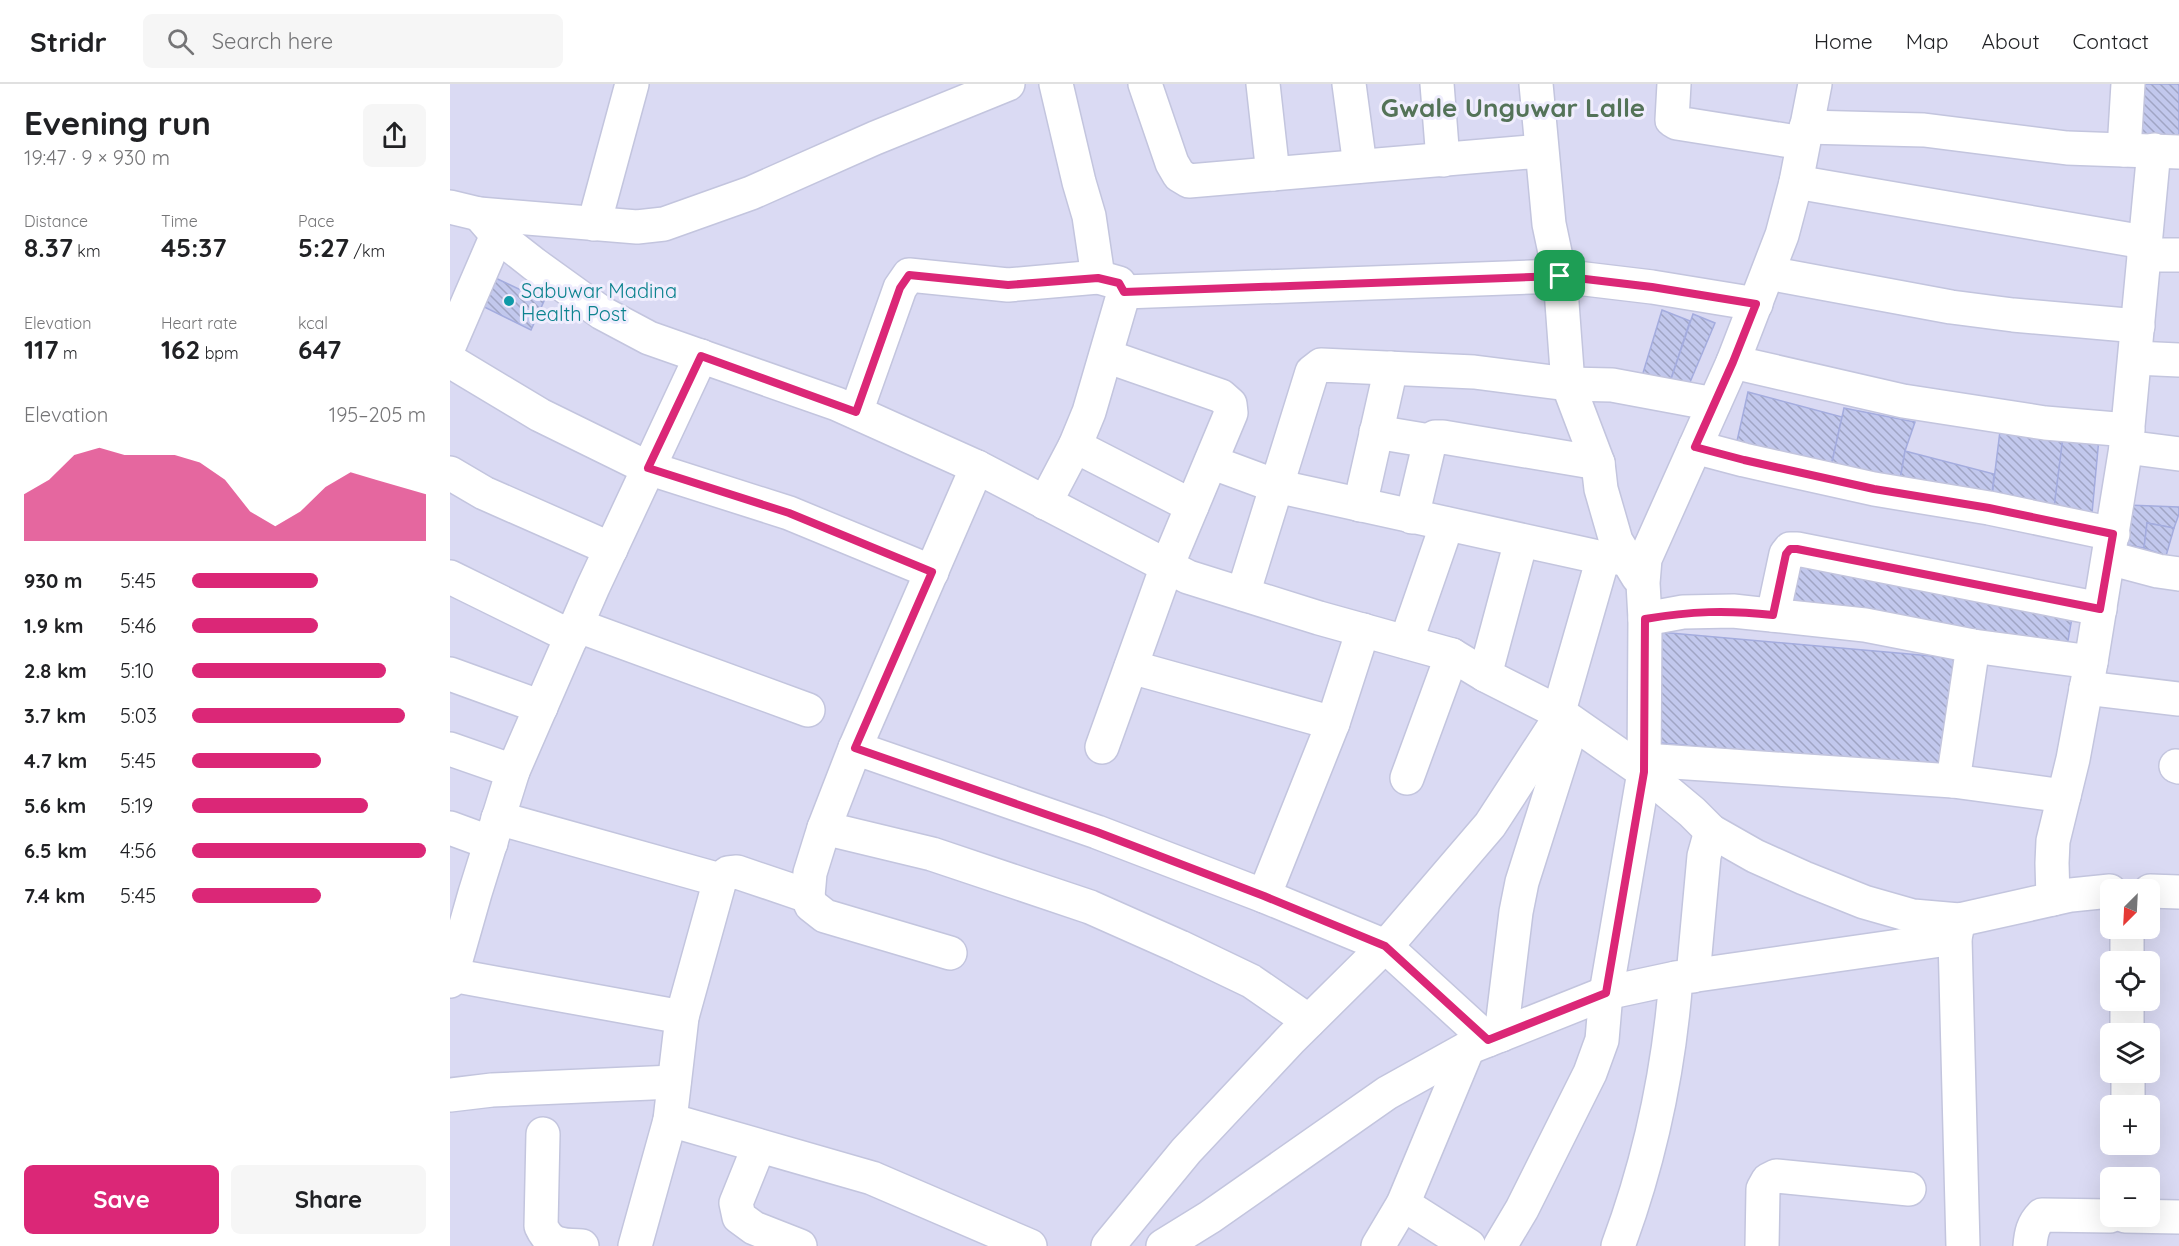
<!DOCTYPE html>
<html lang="en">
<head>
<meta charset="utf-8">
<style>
  body { margin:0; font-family:Quicksand,sans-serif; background:#f6f6f6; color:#202124; height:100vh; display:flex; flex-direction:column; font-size:22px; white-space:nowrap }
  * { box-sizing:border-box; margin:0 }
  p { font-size:20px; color:#757577 }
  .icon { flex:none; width:33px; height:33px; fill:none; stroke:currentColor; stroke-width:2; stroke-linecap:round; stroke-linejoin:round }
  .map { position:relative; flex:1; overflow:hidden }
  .side { display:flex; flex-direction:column; background:#fff; width:450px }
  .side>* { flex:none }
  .needle { width:39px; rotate:204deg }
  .controls { position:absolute; left:1650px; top:795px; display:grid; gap:12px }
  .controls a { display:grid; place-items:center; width:60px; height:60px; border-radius:9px; background:#fff; box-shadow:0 6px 24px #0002; font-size:30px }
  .pin { position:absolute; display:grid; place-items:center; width:51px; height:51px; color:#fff; margin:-26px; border-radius:12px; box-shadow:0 3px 9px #0006 }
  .round { display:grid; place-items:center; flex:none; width:63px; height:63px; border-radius:9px; background:#f6f6f6 }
  .head { display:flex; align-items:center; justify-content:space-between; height:102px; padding:0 24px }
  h1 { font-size:33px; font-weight:700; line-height:45px }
  .figures { display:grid; grid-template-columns:repeat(3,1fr); gap:9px; height:102px; padding:6px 24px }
  .figures div { display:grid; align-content:center }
  .figures b { font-size:26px; font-weight:700 }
  .figures small { font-size:16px; font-weight:400 }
  .figures p { font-size:16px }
  .chart { height:168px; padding:12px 24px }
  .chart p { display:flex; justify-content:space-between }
  .chart svg { width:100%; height:108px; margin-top:6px; fill:#db2777; opacity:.7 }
  .primary-button { display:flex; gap:12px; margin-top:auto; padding:12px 24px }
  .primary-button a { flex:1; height:69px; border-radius:9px; background:#db2777; color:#fff; font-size:24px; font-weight:700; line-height:69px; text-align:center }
  .primary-button a+a { background:#f6f6f6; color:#202124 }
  ul { padding:0 24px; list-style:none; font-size:20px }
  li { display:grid; grid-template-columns:96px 72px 1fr; align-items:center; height:45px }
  li i { height:15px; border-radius:8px; background:#db2777 }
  header { display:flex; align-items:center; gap:36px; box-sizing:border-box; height:84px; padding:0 30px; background:#fff; border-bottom:2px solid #e0e0e0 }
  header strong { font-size:28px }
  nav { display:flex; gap:33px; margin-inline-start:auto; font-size:21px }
  .search { width:420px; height:54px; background:#f6f6f6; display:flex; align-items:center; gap:15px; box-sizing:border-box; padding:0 21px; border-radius:9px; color:#757577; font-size:22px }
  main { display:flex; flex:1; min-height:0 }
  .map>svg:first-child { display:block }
  .residential { fill:#dadaf3; fill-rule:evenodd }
  .building { fill:url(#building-back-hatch); stroke:#a4acde; stroke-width:1.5 }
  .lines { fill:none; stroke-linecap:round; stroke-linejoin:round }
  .street-casing { stroke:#c3c5de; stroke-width:36 }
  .street { stroke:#fff; stroke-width:33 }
  .route-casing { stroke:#fff; stroke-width:12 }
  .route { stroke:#db2777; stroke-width:8 }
  .culture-dot { fill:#0f9aa8; stroke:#efedfd; stroke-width:2 }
  .labels { text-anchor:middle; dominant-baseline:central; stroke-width:6; stroke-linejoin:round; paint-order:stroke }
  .culture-label { font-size:20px; fill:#0d838f; stroke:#efedfd; text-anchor:start }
  .district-label { font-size:26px; font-weight:bold; fill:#547358; stroke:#efedfd }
</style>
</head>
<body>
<header>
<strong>Stridr</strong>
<div class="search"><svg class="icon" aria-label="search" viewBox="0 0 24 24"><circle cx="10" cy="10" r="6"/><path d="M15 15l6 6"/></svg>Search here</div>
<nav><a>Home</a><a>Map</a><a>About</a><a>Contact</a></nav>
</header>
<main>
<section class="side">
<div class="head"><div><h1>Evening run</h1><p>19:47 · 9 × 930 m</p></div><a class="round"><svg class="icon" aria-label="share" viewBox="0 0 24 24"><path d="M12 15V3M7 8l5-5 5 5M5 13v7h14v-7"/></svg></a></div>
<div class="figures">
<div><p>Distance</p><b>8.37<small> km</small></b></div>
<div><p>Time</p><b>45:37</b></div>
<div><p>Pace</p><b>5:27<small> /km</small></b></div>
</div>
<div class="figures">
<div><p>Elevation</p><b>117<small> m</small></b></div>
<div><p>Heart rate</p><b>162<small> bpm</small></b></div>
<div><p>kcal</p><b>647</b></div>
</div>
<div class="chart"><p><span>Elevation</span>195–205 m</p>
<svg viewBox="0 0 160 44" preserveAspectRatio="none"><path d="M0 44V25L10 19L20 9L30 6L40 9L50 9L60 9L70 12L80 19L90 32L100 38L110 32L120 22L130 16L140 19L150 22L160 25V44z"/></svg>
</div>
<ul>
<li><b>930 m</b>5:45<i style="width:54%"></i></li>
<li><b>1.9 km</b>5:46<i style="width:54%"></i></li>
<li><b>2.8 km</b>5:10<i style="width:83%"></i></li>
<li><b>3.7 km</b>5:03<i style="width:91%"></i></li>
<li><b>4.7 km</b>5:45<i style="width:55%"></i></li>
<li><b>5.6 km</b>5:19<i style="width:75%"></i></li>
<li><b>6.5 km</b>4:56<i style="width:100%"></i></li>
<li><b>7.4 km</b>5:45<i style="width:55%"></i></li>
</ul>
<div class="primary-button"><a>Save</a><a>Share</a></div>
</section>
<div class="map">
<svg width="1729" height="1162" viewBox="0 0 1729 1162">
  <defs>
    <pattern id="building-back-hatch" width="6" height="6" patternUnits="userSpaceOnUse" patternTransform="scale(1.5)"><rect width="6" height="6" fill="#c2c8ed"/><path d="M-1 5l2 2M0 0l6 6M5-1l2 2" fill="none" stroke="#a0a5c4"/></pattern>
  </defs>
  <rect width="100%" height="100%" fill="#e9e7fa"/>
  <path class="residential" d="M 0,0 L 1729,0 L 1729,1162 L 0,1162 ZM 1660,806 L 1700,806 L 1700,844 L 1660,844 ZM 1660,878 L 1700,878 L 1700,916 L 1660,916 ZM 1660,950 L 1700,950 L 1700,988 L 1660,988 ZM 1660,1022 L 1700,1022 L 1700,1060 L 1660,1060 ZM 1660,1094 L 1700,1094 L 1700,1132 L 1660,1132 Z"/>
  <g class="building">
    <path d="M 1683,0 L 1729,0 L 1729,56 L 1679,51 Z"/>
    <path d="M 35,189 L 94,217 L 81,246 L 24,218 Z"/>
    <path d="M 1212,226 L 1240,237 L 1218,304 L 1190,299 Z"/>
    <path d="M 1243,230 L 1265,239 L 1235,310 L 1218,304 Z"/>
    <path d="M 1298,308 L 1392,333 L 1380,387 L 1285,366 Z"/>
    <path d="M 1394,324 L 1465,338 L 1455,367 L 1449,402 L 1380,387 Z"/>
    <path d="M 1550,347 L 1613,353 L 1603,432 L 1541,420 Z"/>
    <path d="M 1613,353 L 1649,354 L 1641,440 L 1603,432 Z"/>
    <path d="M 1455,367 L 1544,390 L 1541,420 L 1449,402 Z"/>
    <path d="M 1677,421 L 1729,423 L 1729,430 L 1724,444 L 1697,439 L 1694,464 L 1672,460 Z"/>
    <path d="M 1697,439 L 1724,444 L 1716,472 L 1694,464 Z"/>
    <path d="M 1342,478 L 1623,528 L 1616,568 L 1335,519 Z"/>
    <path d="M 1209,548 L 1527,576 L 1518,687 L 1200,658 Z"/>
  </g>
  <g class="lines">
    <g class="street-casing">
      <g id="street">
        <path d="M 606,0 L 629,98 L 639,132 L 648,193"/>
        <path d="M 695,0 L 722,79 L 729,91 L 739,97 L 1091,67"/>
        <path d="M 813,0 L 823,90"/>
        <path d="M 899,0 L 910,82"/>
        <path d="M 987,0 L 993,76"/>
        <path d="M 1086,0 L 1099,140 L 1110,192 L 1118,300 L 1148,379 L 1151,405 L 1166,457 L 1188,493"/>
        <path d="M 1224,0 L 1222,36 L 1227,39 L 1353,59"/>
        <path d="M 1356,43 L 1474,46 L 1617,64 L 1729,68"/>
        <path d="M 1674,66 L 1678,0"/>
        <path d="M 1346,98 L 1694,158"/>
        <path d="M 0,123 L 29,130 L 187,143 L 214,140 L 301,109 L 425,54 L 558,0"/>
        <path d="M 29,130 L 47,151 L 84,180 L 152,229 L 199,254 L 387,320 L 527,383 L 738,493 L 869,534 L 1002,571 L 1035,591 L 1108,628 L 1194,688 L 1242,728 L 1261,747 L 1305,772 L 1354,794 L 1414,818 L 1463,832 L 1509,836 L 1621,811 L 1660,807"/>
        <path d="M 144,140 L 182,0"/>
        <path d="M 1694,171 L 1729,171"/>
        <path d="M 1318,189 L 1501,223 L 1563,231 L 1688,242"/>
        <path d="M 674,208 L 1110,192 L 1202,203 L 1306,220"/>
        <path d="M 0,260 L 47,151"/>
        <path d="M 1685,274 L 1729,276"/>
        <path d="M 0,277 L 90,331 L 198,384 L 339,429 L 482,488"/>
        <path d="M 1283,278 L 1453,317 L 1595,339 L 1678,346"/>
        <path d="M 406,328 L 450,204 L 459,191 L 558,201 L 648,193 L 669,199 L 674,208 L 639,328 L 625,362 L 595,419"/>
        <path d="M 926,348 L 980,357"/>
        <path d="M 625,362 L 742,422"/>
        <path d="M 1245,363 L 1294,376 L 1424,405 L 1539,424 L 1663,450"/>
        <path d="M 1676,363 L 1729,370"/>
        <path d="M 761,378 L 826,402 L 1153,474 L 1173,474"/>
        <path d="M 0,389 L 34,409 L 161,465"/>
        <path d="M 910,421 L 941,284"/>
        <path d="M 962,433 L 980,357 L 985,353 L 993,353 L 1148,379"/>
        <path d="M 1659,474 L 1708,487 L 1729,490"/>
        <path d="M 0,493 L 122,553"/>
        <path d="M 793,510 L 862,288 L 871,281 L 1024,288 L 1118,300 L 1162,301 L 1264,320"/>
        <path d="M 1323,531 L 1336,470 L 1340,465 L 1347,465 L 1650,525"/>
        <path d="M 1195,535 L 1233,528 L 1283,527 L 1415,541 L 1523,562 L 1641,578"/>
        <path d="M 126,541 L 358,626"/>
        <path d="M 956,558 L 997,440"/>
        <path d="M 681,583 L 883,639"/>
        <path d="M 0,590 L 91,623"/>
        <path d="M 1035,591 L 1071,457"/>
        <path d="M 1636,604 L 1729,615"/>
        <path d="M 652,663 L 717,482 L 781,329 L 780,320 L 771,312 L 656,272"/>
        <path d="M 405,664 L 647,748 L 814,812 L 935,862 L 1038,956"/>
        <path d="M 0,665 L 63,687"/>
        <path d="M 1194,676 L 1503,697 L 1614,712"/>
        <path d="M 1726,682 L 1729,683"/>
        <path d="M 957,694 L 1002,571"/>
        <path d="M 1503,697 L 1523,562"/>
        <path d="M 48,734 L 270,796"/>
        <path d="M 0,744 L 41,759"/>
        <path d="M 374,744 L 482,770 L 640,823 L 730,863 L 801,897 L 859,937"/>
        <path d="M 1700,807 L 1729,808"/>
        <path d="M 814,812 L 883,639 L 913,546"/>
        <path d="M 1603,815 L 1602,779 L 1603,757 L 1623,675 L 1641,578 L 1676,363 L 1704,66"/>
        <path d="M 1509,836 L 1505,854 L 1513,1162"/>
        <path d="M 1677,844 L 1677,878"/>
        <path d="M 500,869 L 375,832 L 361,821 L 358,812 L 360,789 L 374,744 L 405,664 L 527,383"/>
        <path d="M 1,891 L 232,933"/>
        <path d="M 1243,892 L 1254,772 L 1261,747"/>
        <path d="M 0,897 L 25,809 L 63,687 L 143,503 L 251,272"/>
        <path d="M 1677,916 L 1677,950"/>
        <path d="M 1051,951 L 1066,828 L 1072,798 L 1118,653 L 1116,646 L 1105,641"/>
        <path d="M 1678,988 L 1678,1017"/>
        <path d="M 0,1011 L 42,1006 L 224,998"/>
        <path d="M 220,1036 L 422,1094 L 580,1162"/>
        <path d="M 93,1050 L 91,1142 C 100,1162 111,1161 132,1162"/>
        <path d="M 309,1062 L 286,1119 L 289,1133 L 304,1144 L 350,1162"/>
        <path d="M 953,1120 L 1019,1162"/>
        <path d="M 1675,1132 L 1729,1133"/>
        <path d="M 185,1162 L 220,1036 L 232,933 L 270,796 L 278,789 L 287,788 L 358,812"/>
        <path d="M 658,1162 L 736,1067 L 841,955 L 944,853 L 1040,741 L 1105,641 L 1153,474"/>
        <path d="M 713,1162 L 760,1133 L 937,1009 L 1018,964 L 1156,909 L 1226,894 L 1505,854"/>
        <path d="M 928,1162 L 953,1120 L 1018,964"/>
        <path d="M 1050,1162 L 1072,1125 L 1140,989 L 1152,956 L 1156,909 L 1194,688 L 1195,535 L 1193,499 L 1195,475 L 1283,278 L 1332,151 L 1346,98 L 1365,0"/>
        <path d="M 1168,1162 C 1200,1076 1219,986 1226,894"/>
        <path d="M 1312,1162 L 1313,1105 L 1318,1096 L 1326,1092 L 1459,1105"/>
        <path d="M 1580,1162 C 1581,1149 1583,1140 1592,1131 L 1660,1132"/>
      </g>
    </g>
    <use href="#street" class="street"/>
  </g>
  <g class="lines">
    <g class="route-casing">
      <path id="route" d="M 459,191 L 558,201 L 648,194 L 669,199 L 674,208 L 1110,192 L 1202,203 L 1306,220 L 1283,278 L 1245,363 L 1294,376 L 1424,405 L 1539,424 L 1663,450 L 1650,525 L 1347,465 L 1340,465 L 1336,470 L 1323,531 C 1277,526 1241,527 1195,535 L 1194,688 L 1156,909 L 1038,956 L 935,862 L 814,812 L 647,748 L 405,664 L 482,488 L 339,429 L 198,384 L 251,272 L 406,328 L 450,204 Z"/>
    </g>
    <use href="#route" class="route"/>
  </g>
  <circle class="culture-dot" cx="59" cy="217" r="6"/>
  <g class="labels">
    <g class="culture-label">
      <text x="71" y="206">Sabuwar Madina<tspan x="71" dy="23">Health Post</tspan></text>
    </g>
    <g class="district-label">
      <text x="1063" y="23">Gwale Unguwar Lalle</text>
    </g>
  </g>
</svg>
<div class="controls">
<a><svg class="needle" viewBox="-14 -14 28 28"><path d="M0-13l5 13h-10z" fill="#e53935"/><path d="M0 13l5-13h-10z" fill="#757577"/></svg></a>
<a><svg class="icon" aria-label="locate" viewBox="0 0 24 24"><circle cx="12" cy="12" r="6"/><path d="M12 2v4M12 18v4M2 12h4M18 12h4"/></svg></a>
<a><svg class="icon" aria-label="layers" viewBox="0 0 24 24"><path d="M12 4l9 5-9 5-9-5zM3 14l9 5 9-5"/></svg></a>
<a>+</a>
<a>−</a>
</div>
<div class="pin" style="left:1110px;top:192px;background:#1e9e55"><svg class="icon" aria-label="arrive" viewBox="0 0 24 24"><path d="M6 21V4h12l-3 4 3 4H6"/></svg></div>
</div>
</main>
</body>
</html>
